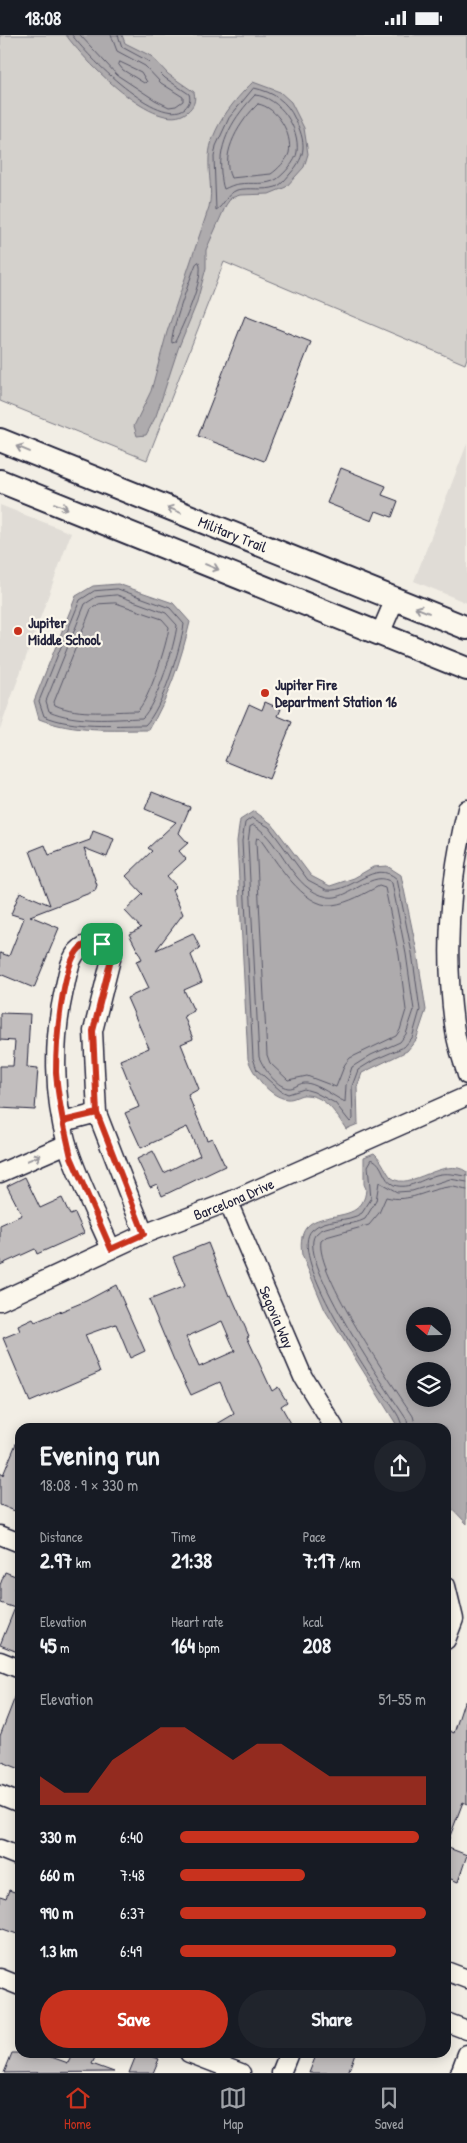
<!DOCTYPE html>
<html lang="en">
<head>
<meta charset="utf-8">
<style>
  body { margin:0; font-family:"Patrick Hand",sans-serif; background:#20242c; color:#f1f3f6; height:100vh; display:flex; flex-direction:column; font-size:19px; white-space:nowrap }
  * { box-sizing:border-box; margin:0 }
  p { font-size:16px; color:#9ea1a6 }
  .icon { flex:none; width:28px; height:28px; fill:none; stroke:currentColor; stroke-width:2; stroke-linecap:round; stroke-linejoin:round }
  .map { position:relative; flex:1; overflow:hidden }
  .details { position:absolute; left:15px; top:1388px; width:436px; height:635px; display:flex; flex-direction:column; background:#171b24; border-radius:15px; box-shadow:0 2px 12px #0003 }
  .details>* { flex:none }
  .needle { width:32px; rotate:290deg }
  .tools { position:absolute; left:406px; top:1272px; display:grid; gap:10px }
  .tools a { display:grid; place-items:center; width:45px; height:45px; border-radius:50%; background:#171b24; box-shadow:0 2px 12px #0003; font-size:25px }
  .pin { position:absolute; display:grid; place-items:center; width:42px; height:42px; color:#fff; margin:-21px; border-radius:10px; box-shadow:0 2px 8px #0006 }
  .round { display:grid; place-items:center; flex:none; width:52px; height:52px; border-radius:26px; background:#20242c }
  .summary { display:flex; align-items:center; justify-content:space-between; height:85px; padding:0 25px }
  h1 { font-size:28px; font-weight:800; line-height:38px }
  .figures { display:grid; grid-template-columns:repeat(3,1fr); gap:8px; height:85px; padding:5px 25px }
  .figures div { display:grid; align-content:center }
  .figures b { font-size:21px; font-weight:800 }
  .figures small { font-size:14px; font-weight:400 }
  .figures p { font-size:14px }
  .chart { height:140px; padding:10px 25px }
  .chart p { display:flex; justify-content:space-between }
  .chart svg { width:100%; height:90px; margin-top:5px; fill:#c8321e; opacity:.7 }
  .button { display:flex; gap:10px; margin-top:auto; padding:10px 25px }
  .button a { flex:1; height:58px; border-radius:30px; background:#c8321e; color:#fff; font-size:20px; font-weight:800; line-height:58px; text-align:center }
  .button a+a { background:#20242c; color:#f1f3f6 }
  ul { padding:0 25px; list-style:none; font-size:16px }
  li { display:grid; grid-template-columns:80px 60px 1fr; align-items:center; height:38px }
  li i { height:12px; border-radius:6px; background:#c8321e }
  .status { display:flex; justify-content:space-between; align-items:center; height:35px; padding:0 25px; background:#171b24; direction:ltr }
  .status svg { height:14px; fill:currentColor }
  .tabs { display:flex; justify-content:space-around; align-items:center; height:70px; border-top:1px solid #363941; background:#171b24; font-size:14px; color:#9ea1a6 }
  .tabs a { display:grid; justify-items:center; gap:2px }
  .tabs .selected { color:#c8321e }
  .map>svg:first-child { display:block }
  .built { fill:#e0dcd6 }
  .green { fill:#d4d1cc; stroke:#7b7a84 }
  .water { fill:#aeabad; stroke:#76747f; fill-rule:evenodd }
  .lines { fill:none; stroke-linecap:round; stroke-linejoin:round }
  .shore { stroke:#5a5969; stroke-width:1 }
  .building { fill:#c2bebe; stroke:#22223b; fill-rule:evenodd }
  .minor-casing { stroke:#22223b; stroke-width:21 }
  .major-casing { stroke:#22223b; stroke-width:26 }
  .minor { stroke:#fbf7ec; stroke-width:18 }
  .major { stroke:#fbf7ec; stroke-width:22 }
  .oneway { stroke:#99979c }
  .route-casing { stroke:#fff; stroke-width:10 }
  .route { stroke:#c8321e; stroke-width:6 }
  .poi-dot { fill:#c8321e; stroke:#fbf7ec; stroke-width:2 }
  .labels { text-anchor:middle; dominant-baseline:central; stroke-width:4.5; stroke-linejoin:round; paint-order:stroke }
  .street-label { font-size:15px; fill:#22223b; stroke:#fbf7ec }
  .poi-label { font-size:15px; font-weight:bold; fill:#22223b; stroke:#fbf7ec; text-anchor:start }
</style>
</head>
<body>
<div class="status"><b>18:08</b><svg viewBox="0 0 49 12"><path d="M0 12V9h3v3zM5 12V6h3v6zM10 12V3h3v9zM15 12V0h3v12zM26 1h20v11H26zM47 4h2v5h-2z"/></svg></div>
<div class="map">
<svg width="467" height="2038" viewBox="0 0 467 2038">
  <rect width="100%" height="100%" fill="#f2eee5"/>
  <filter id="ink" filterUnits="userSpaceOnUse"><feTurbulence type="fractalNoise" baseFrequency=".02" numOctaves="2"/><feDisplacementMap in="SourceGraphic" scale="10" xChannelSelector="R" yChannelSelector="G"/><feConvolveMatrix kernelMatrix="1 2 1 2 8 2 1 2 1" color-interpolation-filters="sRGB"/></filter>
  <g filter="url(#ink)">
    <g class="built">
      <path d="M 467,409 L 467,568 L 414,546 Z"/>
      <path d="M 0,470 L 71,498 L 0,694 Z"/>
    </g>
    <path class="green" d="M 0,0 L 467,0 L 467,323 L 465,329 L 224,227 L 147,425 L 0,366 Z"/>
    <g class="water">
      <path d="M 66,0 L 122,0 L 125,8 L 151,21 L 168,39 L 194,57 C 196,66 194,71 187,77 C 157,102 83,24 66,0 Z"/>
      <path d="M 253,47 L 280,57 L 291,67 L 304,93 L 308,119 L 304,132 L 286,152 L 269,159 L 240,160 L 231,163 L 226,170 L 206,215 L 206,233 L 196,270 L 178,314 L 156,381 L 146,400 L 137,401 L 134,391 L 151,356 L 167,297 L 209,172 C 213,155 208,140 209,122 C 210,94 234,65 253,47 Z"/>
      <path d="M 118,549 L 173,568 L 190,587 C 181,625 169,661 149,695 C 112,695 74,698 39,684 L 34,666 L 76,561 L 93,551 Z"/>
      <path d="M 254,776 L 272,789 L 311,841 L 330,851 L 354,843 L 373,832 L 387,831 L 401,840 L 417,917 L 426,975 L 416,1005 L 407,1016 L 362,1038 L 357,1052 L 358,1089 L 346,1094 C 336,1079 326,1061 306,1060 C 300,1059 294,1065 287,1064 C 269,1062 253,1039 248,1024 L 237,806 L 240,785 Z"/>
      <path d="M 374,1118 C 383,1126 386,1138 392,1143 C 409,1157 445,1120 467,1137 L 467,1489 L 446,1467 L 446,1392 L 398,1392 L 325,1275 L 302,1220 C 293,1160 363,1201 366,1154 L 364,1149 L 364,1122 ZM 415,1281 L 442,1281 L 442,1309 L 415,1309 ZM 415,1336 L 442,1336 L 442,1364 L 415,1364 Z"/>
    </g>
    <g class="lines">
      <g class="shore">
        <path d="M 72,0 C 87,21 159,94 185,73 C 189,69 191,65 189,59 L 165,43 L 148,26 L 122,12 L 118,0"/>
        <path d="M 80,0 L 117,40 L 155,65 L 169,72 L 176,71 L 183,66 L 183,62 L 161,48 L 145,31 L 117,16 L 111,0"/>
        <path d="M 120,27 L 141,37 L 147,47 L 144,48 L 123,35 L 119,30 Z"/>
        <path d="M 254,53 C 273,57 287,66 295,84 C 306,107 307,120 290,139 C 285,145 282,149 276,152 C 263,156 250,152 237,155 C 226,159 224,171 216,175 L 214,122 L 216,111 L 229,83 Z"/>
        <path d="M 255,60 C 280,62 300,93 297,117 C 296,126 284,139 277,144 C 266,151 251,147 239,149 C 234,149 229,152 224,154 C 222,149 222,144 221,138 C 218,107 234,82 255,60 Z"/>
        <path d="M 258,69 C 277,72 293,99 289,118 C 287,125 277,135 271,139 L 231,143 C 219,118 241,85 258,69 Z"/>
        <path d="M 199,227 C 206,241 182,292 175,307 L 172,308 C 169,301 191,241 196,229 Z"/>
        <path d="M 118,554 L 170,573 L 184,589 C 181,612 162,674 145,690 C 112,690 75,694 44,681 L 39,666 L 80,565 L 94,556 Z"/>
        <path d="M 117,560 L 166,578 L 177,590 C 175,610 156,671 142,683 C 112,684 77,688 49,676 L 46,666 L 85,569 L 96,562 Z"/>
        <path d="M 116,568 L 162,584 L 169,592 C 167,609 149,666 137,676 C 112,676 79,681 55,670 L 54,667 L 91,574 L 99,569 Z"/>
        <path d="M 252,783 L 269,792 L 308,845 L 327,855 C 353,858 374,823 397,844 L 412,918 L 420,975 L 412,1003 L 404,1012 L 374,1025 L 358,1035 L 352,1051 L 353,1084 L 350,1087 L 335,1068 L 314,1057 L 304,1054 L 288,1059 L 281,1056 L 257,1035 L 253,1023 L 242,806 L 245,788 Z"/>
        <path d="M 254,790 C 283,808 291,855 328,862 C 349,866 374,832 392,848 L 406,919 L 414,975 L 406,999 L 400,1007 L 371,1020 L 352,1032 L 346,1050 L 345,1067 C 333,1061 321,1051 307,1048 C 299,1047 295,1054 288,1053 C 275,1051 263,1032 259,1022 L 248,807 L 250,792 Z"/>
        <path d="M 257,803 L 260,804 C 275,824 303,873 332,870 C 349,868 365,858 379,851 L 385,853 L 399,920 L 406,975 L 400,995 L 396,1001 L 350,1023 L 345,1029 L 336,1052 L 307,1041 L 288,1045 L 270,1028 L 267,1020 L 256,807 Z"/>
        <path d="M 402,1392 C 401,1379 384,1362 377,1351 C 361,1327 288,1218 312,1195 C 325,1182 347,1188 362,1178 L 371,1164 L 368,1131 L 372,1124 C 384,1129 382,1145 394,1150 C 408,1155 423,1144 436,1140 C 447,1137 456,1140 467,1141"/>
        <path d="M 408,1392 L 407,1385 C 390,1359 297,1226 315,1200 C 325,1187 352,1192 365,1184 L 376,1166 L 379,1147 L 397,1157 L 412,1156 L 450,1144 L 467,1147"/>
        <path d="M 416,1392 L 413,1381 C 393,1350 315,1238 321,1206 L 326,1202 L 369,1190 L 379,1178 L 386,1162 C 410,1168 425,1155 448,1152 C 454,1151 460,1154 467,1155"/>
      </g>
    </g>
    <g class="building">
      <path d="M 245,281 L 311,307 L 264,426 L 198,401 Z"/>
      <path d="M 341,433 L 386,451 L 382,460 L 398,466 L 392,482 L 376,476 L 372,486 L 327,468 Z"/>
      <path d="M 265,667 L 281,674 L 278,681 L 292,687 L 269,744 L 225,726 L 249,669 L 262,675 Z"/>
      <path d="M 152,757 L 190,772 L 179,798 L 188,808 L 179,816 L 186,824 L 167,841 L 176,851 L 172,855 L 183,879 L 156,915 L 193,898 L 200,913 L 191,920 L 202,947 L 184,955 L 194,976 L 184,981 L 193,1004 L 181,1009 L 199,1054 L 188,1060 L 207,1105 L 212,1103 L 225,1131 L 162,1161 L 157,1149 L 150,1152 L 137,1124 L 153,1116 L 164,1138 L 200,1120 L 187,1092 L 141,1113 L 125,1078 L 139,1072 L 120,1025 L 149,1013 L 127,963 L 149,953 L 136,926 L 142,924 L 129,899 L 141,893 L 125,876 L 143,859 L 126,841 L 152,816 L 148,813 L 176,787 L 145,774 Z"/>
      <path d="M 93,796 L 114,804 L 107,822 L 84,813 L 97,850 L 95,856 L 30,881 L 59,893 L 34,953 L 0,939 L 0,918 L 9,921 L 24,883 L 11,879 L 20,857 L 50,870 L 30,816 L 45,810 L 49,820 L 90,805 Z"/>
      <path d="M 0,978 L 30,979 L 27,1032 L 38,1033 L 35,1075 L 0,1073 L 0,1031 L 13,1031 L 15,1006 L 0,1005 Z"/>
      <path d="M 25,1142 L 40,1173 L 62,1163 L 70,1180 L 75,1178 L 84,1198 L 37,1219 L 35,1214 L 0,1230 L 0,1190 L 22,1180 L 7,1151 Z"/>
      <path d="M 208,1208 L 229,1261 L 231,1260 L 249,1301 L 247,1302 L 272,1356 L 278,1352 L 287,1367 L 281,1371 L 293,1392 L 212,1392 L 234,1379 L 220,1347 L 191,1360 L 174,1325 L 149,1265 L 185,1251 L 173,1222 ZM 222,1286 L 235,1316 L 199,1332 L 186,1302 Z"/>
      <path d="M 116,1250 L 145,1316 L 130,1323 L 116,1289 L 85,1300 L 100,1337 L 30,1367 L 3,1303 L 20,1296 L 18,1291 L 33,1284 L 35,1287 L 86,1266 Z"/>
      <path d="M 20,1399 L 20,1464 L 15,1476 L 0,1470 L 0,1438 L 3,1440 Z"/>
      <path d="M 5,1537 L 18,1542 L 14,1554 L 20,1556 L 20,1618 L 0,1610 L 15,1573 L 0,1568 L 0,1550 Z"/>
      <path d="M 19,1652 L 20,1652 L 20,1734 L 0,1726 L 0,1701 Z"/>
      <path d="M 464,1667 L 467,1667 L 467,1769 L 463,1767 L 447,1809 L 446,1705 L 450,1696 L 454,1698 Z"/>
      <path d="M 446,1812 L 467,1820 L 458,1847 L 446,1842 Z"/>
      <path d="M 9,1855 L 20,1859 L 20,1900 L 0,1893 L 0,1861 L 6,1863 Z"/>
      <path d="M 12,2018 L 40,2018 L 68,2028 L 73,2018 L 97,2018 L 92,2029 L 114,2037 L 4,2038 Z"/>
      <path d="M 137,2018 L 143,2018 L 159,2024 L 153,2038 L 129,2038 Z"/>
      <path d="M 317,2018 L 355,2018 L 348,2038 L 309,2038 Z"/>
    </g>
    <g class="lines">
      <g class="minor-casing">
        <g id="minor">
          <path d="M 380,599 L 395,564"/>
          <path d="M 467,774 C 449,847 444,921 455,996 C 457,1011 463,1026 467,1040"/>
          <path d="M 63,1087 L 97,1078"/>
          <path d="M 0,1138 L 67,1109"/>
          <path id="s1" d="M 228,1167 L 303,1342 L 334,1392"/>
          <path d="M 111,1214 C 96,1179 78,1145 67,1109 C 53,1061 53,1003 64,955 C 68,940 69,919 84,911 C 96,904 110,909 111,924 L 93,996 L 97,1078 L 144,1199"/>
          <path id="s2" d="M 0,1266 L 144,1199 L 228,1167 L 467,1061"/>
          <path d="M 0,1500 L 20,1508"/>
          <path d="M 446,1551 L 454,1584 L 446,1605"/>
          <path d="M 0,1626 L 20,1634"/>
          <path d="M 0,1760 L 20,1768"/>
          <path d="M 0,1814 L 20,1822"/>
          <path d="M 446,1936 L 467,1944"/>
          <path d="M 0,1943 L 20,1951"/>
          <path d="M 446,1987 L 467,1995"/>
          <path d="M 189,2018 L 241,2038"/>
          <path d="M 281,2038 L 289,2018"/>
          <path d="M 460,2038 L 467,2019"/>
        </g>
      </g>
      <g class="major-casing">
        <g id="major">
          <path id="s3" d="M 0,405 L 467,593"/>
          <path d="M 0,446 L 467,634"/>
        </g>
      </g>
      <use href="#minor" class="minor"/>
      <use href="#major" class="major"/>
    </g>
    <defs><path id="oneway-shaft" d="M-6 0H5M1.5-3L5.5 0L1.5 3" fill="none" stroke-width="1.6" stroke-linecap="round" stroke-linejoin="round" transform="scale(1.25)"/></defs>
    <g class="oneway">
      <use href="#oneway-shaft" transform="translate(23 414) rotate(-158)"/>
      <use href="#oneway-shaft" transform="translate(61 471) rotate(22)"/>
      <use href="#oneway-shaft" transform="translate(174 475) rotate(-158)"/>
      <use href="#oneway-shaft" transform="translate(212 532) rotate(22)"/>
      <use href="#oneway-shaft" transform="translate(422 575) rotate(-158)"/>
      <use href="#oneway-shaft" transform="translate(34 1123) rotate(-23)"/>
    </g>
  </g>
  <g class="lines" filter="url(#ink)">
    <g class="route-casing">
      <path id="route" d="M 102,909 C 93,907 87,907 80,913 C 61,930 56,1011 56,1037 C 57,1053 60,1070 63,1086 L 97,1078 L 144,1199 L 111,1214 L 71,1122 L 63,1086 L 97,1078 L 93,996 L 111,924 L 107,914 L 102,909"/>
    </g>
    <use href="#route" class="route"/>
  </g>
  <g class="poi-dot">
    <circle cx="18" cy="596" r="5"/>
    <circle cx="265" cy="658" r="5"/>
  </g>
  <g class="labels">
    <g class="street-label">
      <text stroke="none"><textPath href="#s3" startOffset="251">Military Trail</textPath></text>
      <text stroke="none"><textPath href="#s2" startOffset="255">Barcelona Drive</textPath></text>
      <text stroke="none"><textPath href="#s1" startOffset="125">Segovia Way</textPath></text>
    </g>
    <g class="poi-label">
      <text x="28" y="587">Jupiter<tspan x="28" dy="17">Middle School</tspan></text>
      <text x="275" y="649">Jupiter Fire<tspan x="275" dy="17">Department Station 16</tspan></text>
    </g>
  </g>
</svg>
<div class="tools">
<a><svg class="needle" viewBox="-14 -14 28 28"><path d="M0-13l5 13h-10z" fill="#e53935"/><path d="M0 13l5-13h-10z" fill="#9ea1a6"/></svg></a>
<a><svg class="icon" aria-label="layers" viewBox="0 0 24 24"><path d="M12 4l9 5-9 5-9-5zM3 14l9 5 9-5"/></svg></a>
</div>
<div class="pin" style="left:102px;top:909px;background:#1e9e55"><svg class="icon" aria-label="arrive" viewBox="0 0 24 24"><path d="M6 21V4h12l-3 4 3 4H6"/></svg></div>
<section class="details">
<div class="summary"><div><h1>Evening run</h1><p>18:08 · 9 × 330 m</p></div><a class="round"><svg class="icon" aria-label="share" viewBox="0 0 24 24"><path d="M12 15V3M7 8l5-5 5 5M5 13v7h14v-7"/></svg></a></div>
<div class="figures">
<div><p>Distance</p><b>2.97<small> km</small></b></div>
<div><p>Time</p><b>21:38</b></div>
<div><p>Pace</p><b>7:17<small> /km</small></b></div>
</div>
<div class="figures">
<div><p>Elevation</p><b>45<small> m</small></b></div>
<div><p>Heart rate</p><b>164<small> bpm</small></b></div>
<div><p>kcal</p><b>208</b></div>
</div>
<div class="chart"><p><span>Elevation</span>51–55 m</p>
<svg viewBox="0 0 160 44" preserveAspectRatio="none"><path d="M0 44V30L10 38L20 38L30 22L40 14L50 6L60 6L70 14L80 22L90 14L100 14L110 22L120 30L130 30L140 30L150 30L160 30V44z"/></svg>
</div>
<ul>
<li><b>330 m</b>6:40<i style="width:97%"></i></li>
<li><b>660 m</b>7:48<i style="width:51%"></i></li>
<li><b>990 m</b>6:37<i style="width:100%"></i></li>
<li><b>1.3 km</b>6:49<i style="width:88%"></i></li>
</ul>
<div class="button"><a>Save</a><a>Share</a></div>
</section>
</div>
<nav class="tabs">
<a class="selected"><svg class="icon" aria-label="home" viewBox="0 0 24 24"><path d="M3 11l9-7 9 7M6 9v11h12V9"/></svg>Home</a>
<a><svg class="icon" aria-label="map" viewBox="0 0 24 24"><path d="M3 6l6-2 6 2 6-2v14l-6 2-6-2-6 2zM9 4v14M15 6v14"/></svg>Map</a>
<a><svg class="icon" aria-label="saved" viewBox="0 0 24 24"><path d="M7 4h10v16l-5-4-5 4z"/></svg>Saved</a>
</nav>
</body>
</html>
